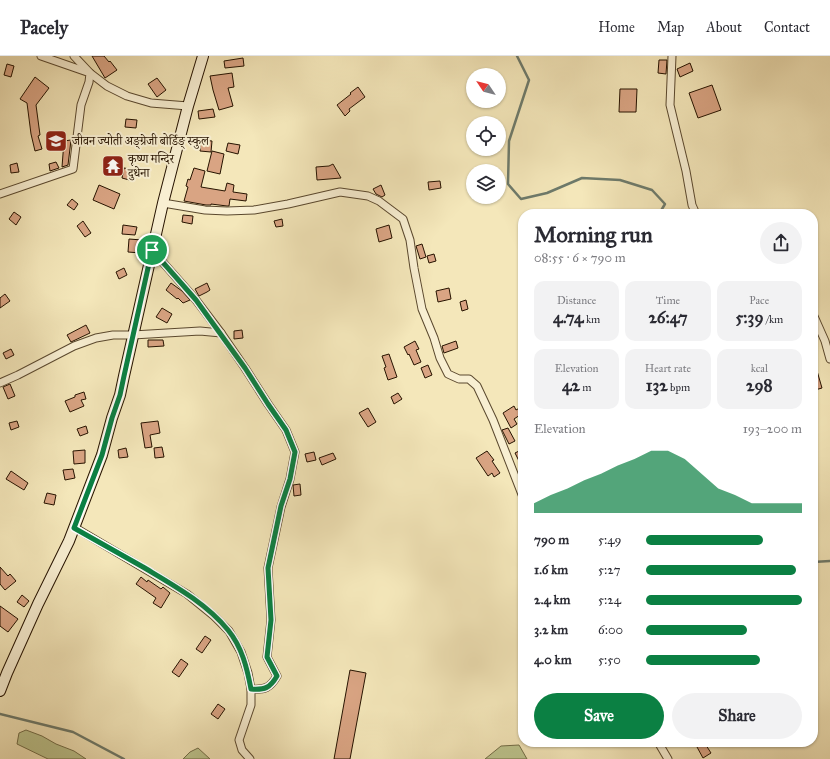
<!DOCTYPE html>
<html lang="en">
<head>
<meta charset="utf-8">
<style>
  body { margin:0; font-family:"IM FELL Great Primer","Noto Serif Devanagari",serif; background:#f2f2f3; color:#2b2b33; height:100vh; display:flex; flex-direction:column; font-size:15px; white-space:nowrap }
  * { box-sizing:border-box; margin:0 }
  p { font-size:13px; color:#7c7c81 }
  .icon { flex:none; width:22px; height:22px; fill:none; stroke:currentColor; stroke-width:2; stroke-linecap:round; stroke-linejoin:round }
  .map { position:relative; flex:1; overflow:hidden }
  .panel { position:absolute; left:518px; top:153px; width:300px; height:538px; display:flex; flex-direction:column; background:#fff; border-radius:16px; box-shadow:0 1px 3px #0004 }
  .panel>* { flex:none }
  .needle { width:26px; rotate:305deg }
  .tools { position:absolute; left:466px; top:12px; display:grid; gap:8px }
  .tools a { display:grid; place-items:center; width:40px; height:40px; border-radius:50%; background:#fff; box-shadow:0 1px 3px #0004; font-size:20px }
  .pin { position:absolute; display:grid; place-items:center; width:34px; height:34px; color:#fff; margin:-17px; border:2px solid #fff; border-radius:50%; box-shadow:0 1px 4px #0007 }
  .round { display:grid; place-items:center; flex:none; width:42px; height:42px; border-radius:21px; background:#f2f2f3 }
  .headline { display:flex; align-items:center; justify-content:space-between; height:68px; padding:0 16px }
  h1 { font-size:22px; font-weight:700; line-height:30px }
  .metrics { display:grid; grid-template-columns:repeat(3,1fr); gap:6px; height:68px; padding:4px 16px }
  .metrics div { display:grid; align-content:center; border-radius:10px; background:#f2f2f3; text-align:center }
  .metrics b { font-size:17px; font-weight:700 }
  .metrics small { font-size:11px; font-weight:400 }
  .metrics p { font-size:11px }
  .chart { height:112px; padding:8px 16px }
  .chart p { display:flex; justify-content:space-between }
  .chart svg { width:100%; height:72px; margin-top:4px; fill:#0b8043; opacity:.7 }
  .primary-button { display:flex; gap:8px; margin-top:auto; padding:8px 16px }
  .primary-button a { flex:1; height:46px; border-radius:24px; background:#0b8043; color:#fff; font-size:16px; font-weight:700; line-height:46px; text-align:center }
  .primary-button a+a { background:#f2f2f3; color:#2b2b33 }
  ul { padding:0 16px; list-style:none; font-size:13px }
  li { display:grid; grid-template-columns:64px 48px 1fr; align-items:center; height:30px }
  li i { height:10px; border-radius:5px; background:#0b8043 }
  header { display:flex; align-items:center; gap:24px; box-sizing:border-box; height:56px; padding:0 20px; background:#fff; border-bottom:1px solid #e1e1e2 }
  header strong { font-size:19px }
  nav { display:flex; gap:22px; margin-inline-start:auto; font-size:14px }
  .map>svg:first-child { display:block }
  .green { fill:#bdc58e; stroke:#726c47 }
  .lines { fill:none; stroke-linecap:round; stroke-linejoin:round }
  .stream { stroke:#6d7a6b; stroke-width:2.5 }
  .building { fill:#d9a483; stroke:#261300 }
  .minor-casing { stroke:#5a482e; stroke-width:9 }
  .secondary-casing { stroke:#261300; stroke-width:12 }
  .minor { stroke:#f8efd2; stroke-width:7 }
  .secondary { stroke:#f8efd2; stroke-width:10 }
  .route-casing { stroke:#fff; stroke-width:8 }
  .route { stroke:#0b8043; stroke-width:5 }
  .labels { text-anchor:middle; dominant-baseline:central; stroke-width:4; stroke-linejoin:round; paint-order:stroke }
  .poi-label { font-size:12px; fill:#261300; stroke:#f8efd2; text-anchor:start }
</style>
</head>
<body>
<header>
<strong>Pacely</strong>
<nav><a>Home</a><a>Map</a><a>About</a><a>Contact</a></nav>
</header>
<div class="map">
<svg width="830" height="703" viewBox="0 0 830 703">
  <rect width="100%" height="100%" fill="#f4e7ba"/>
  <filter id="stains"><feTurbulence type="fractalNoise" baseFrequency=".005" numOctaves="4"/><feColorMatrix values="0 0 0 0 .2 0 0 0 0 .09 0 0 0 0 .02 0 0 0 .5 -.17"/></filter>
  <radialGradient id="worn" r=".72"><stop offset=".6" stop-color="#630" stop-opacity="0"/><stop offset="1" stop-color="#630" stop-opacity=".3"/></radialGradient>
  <g class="green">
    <path d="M 26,674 L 42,680 L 56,688 L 74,695 L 86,703 L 48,703 L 17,688 L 19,677 Z"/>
    <path d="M 519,689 L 527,703 L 485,703 L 501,690 Z"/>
    <path d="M 198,692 L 210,703 L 183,703 L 190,696 Z"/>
  </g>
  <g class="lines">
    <g class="stream">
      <path d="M 517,0 L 529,24 L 509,85 L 508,128 L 521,143 L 547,137 L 582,122 L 620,124 L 652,134 L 665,148 L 659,158"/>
      <path d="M 813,506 L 830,505"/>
      <path d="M 0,658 L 73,676 L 124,703"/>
    </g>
  </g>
  <g class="building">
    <path d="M 92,0 L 104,0 L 109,6 L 110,5 L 117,14 L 105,22 Z"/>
    <path d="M 243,2 L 244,10 L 225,12 L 224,5 Z"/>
    <path d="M 659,4 L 667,4 L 666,18 L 658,17 Z"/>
    <path d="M 690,7 L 693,15 L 680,21 L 677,13 Z"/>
    <path d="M 7,8 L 14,10 L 11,21 L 4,19 Z"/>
    <path d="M 232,17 L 234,31 L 228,32 L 233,50 L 219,54 L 213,34 L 210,20 Z"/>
    <path d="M 35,21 L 49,32 L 36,49 L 40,79 L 38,80 L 42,93 L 35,95 L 31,78 L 27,47 L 20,43 Z"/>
    <path d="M 157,22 L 166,34 L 157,41 L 148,28 Z"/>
    <path d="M 712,29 L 721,54 L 698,62 L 689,37 Z"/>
    <path d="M 358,31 L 365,41 L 349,53 L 350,55 L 345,60 L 337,49 L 351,38 L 350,37 Z"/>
    <path d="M 620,33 L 637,33 L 636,56 L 619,56 Z"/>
    <path d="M 213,53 L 215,61 L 199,63 L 198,55 Z"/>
    <path d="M 126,63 L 137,64 L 136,72 L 125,71 Z"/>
    <path d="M 71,84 L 68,109 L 62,111 L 64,85 Z"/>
    <path d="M 201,84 L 212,85 L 211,96 L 200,95 Z"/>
    <path d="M 228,87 L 240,89 L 238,98 L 226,95 Z"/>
    <path d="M 212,95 L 224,98 L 220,118 L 207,115 Z"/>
    <path d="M 56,106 L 59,112 L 50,115 L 49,108 Z"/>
    <path d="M 17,107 L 19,116 L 11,117 L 10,109 Z"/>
    <path d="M 333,108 L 341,122 L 317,124 L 316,111 L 329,110 Z"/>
    <path d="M 124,112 L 136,114 L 133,125 L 122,122 Z"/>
    <path d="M 194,112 L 205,115 L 201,131 L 225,135 L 227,127 L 234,129 L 233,136 L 247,138 L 246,145 L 230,143 L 229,150 L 227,150 L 211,148 L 211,149 L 206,149 L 184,145 L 188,131 L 186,130 L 188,123 L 190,124 Z"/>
    <path d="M 440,125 L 441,132 L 429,134 L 428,126 Z"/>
    <path d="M 99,129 L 120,138 L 114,153 L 93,144 Z"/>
    <path d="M 381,129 L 385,139 L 382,141 L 376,138 L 373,133 Z"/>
    <path d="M 72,143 L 78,148 L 74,154 L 67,149 Z"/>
    <path d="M 14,156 L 21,161 L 16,169 L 9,163 Z"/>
    <path d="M 183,159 L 193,160 L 192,168 L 182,166 Z"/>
    <path d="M 282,163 L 283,170 L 276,171 L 274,165 Z"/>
    <path d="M 83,165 L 91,177 L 85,181 L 77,170 Z"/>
    <path d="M 123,169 L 137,171 L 135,179 L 122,178 Z"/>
    <path d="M 389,169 L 392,182 L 379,186 L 376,173 Z"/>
    <path d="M 129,183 L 142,184 L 141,197 L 128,196 Z"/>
    <path d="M 422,188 L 426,201 L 420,203 L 416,190 Z"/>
    <path d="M 434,198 L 436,205 L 429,207 L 427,200 Z"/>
    <path d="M 124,212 L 127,219 L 119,223 L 116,216 Z"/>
    <path d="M 171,227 L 182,235 L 190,244 L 183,247 L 178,242 L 177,243 L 166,234 Z"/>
    <path d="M 207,227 L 210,234 L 207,236 L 199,240 L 195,233 Z"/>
    <path d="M 449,232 L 451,243 L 438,246 L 436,235 Z"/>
    <path d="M 5,238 L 10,245 L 0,252 L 0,242 Z"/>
    <path d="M 466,244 L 468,253 L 462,255 L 460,246 Z"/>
    <path d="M 162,252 L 172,258 L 167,267 L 156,261 Z"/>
    <path d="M 86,269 L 90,277 L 71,286 L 67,279 Z"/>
    <path d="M 242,274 L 243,282 L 234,283 L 234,275 Z"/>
    <path d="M 148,284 L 163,284 L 164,290 L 148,291 Z"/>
    <path d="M 415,285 L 419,293 L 416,294 L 421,306 L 414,309 L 409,298 L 408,299 L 404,291 Z"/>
    <path d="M 456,285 L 458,292 L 444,297 L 442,290 Z"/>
    <path d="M 11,293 L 14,299 L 6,303 L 3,297 Z"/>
    <path d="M 389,298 L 397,321 L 388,324 L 384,312 L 386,311 L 382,300 Z"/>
    <path d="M 813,308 L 815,308 L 822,332 L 815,334 L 813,326 Z"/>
    <path d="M 428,309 L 432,319 L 425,322 L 421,312 Z"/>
    <path d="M 10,328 L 15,340 L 8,343 L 3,331 Z"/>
    <path d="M 84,336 L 86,343 L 81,344 L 84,350 L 70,356 L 65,345 L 75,341 L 75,339 Z"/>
    <path d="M 398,337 L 402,343 L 394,348 L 391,341 Z"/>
    <path d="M 514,350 L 516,354 L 523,350 L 523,357 L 514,363 L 517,368 L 511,372 L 503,357 Z"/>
    <path d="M 368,352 L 376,366 L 368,371 L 359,357 Z"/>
    <path d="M 17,365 L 19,371 L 11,374 L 9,367 Z"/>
    <path d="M 158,365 L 160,377 L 150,379 L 152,391 L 145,392 L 141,367 Z"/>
    <path d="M 86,370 L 88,377 L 80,380 L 77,373 Z"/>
    <path d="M 508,372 L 515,385 L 509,388 L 502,374 Z"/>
    <path d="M 162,391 L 164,401 L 155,402 L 154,392 Z"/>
    <path d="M 126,392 L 128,401 L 119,402 L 118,394 Z"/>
    <path d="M 85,394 L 85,407 L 74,408 L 73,395 Z"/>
    <path d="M 521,394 L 523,398 L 523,413 L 515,397 Z"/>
    <path d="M 487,395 L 494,404 L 492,405 L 500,417 L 494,421 L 492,417 L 488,420 L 476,402 Z"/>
    <path d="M 314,396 L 316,404 L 307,406 L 305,398 Z"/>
    <path d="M 333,397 L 336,403 L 322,409 L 319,402 Z"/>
    <path d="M 73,413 L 75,422 L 65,424 L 63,414 Z"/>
    <path d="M 11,415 L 28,427 L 24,434 L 6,423 Z"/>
    <path d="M 300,428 L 301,439 L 294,440 L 293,429 Z"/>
    <path d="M 47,437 L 56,439 L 54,449 L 44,447 Z"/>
    <path d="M 0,511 L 8,520 L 10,518 L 16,525 L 5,534 L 0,528 Z"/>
    <path d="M 141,521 L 147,526 L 148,524 L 161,533 L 163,531 L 170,537 L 161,552 L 153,547 L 156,542 L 136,528 Z"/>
    <path d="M 22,539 L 29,545 L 24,551 L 17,546 Z"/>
    <path d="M 0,550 L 18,563 L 8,576 L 0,570 Z"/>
    <path d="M 205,580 L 211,584 L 202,597 L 196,593 Z"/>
    <path d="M 181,603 L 188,608 L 179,621 L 172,616 Z"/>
    <path d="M 350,614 L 366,617 L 350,703 L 334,703 Z"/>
    <path d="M 218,648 L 225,653 L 218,663 L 211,658 Z"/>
    <path d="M 704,686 L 711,697 L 703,702 L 697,691 Z"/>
  </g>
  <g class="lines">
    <g class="minor-casing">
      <g id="minor">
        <path d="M 74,0 L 90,17 L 107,30 L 127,40 L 151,47 L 188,50"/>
        <path d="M 672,0 L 670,49 L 686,115 L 692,149 L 696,158"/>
        <path d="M 0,138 L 73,113 L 81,49 L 89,26 L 90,17 L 41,0"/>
        <path d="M 163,147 L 205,154 L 227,155 L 254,154 L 288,148 L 340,136 L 368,140 L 379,145 L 403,163 L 410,184 L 414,212 L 422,253 L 434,282 L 440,302 L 448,318 L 459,323 L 469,323 L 477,330 L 493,364 L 523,441"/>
        <path d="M 152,194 L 196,244 L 221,277 L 245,312 L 268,348 L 286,374 L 295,396 L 290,423 L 281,451 L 268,512 L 271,564 L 267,601 L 277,620 C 270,632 265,634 251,633"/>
        <path d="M 813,258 L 825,285 L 830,303"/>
        <path d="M 0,327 L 18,319 L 74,290 L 96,282 L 113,279 L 133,279 L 200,275 L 221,277"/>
        <path d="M 74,471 L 187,538 L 214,560 L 229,575 L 241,596 L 248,617 L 251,633 L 251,649 L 239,684 L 242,694 L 250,703"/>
        <path d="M 658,686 L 668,703"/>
      </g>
    </g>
    <g class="secondary-casing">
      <path id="secondary" d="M 0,635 L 7,617 L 38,548 L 69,485 L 102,399 L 112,362 L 120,339 L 124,320 L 163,147 L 188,50 L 203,0"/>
    </g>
    <use href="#minor" class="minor"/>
    <use href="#secondary" class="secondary"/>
  </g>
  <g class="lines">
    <g class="route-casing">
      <path id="route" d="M 152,194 L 196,244 L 245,312 L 268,348 L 286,374 L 295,396 L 290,423 L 281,450 L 268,512 L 271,564 L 267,601 L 277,620 C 270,632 265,634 251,633 C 247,612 242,591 228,574 C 206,547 173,529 143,511 C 120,498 97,485 74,472 L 102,399 L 112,362 L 120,339 L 124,320 Z"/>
    </g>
    <use href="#route" class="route"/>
  </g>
  <defs>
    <g id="school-square" transform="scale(1.15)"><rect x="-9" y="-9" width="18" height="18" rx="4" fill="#8f2418" stroke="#f8efd2"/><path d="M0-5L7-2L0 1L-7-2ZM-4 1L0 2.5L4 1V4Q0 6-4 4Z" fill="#fff"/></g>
    <g id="temple-square" transform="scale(1.15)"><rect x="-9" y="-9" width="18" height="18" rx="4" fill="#8f2418" stroke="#f8efd2"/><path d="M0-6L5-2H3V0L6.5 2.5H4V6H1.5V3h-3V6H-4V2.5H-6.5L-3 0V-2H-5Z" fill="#fff"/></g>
  </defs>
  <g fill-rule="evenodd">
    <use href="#school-square" x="56" y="85"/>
    <use href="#temple-square" x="113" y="110"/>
  </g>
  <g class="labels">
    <g class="poi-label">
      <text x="72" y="85">जीवन ज्योती अङ्ग्रेजी बोर्डिङ् स्कुल</text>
      <text x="128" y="103">कृष्ण मन्दिर<tspan x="128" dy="14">दुधेना</tspan></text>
    </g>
  </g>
  <rect width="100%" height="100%" filter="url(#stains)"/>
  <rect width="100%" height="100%" fill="url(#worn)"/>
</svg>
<div class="tools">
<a><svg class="needle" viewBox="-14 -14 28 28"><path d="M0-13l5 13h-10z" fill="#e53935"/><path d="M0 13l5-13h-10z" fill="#7c7c81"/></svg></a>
<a><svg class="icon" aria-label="locate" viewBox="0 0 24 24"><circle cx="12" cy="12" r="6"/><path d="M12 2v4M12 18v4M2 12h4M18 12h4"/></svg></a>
<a><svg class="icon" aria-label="layers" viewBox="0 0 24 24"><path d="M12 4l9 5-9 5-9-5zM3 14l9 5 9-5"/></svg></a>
</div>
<div class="pin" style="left:152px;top:194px;background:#1e9e55"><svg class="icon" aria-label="arrive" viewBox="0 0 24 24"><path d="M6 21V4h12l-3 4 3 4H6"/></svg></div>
<section class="panel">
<div class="headline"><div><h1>Morning run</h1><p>08:55 · 6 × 790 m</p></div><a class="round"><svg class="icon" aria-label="share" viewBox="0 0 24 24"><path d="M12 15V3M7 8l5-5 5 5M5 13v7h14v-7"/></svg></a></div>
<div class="metrics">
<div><p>Distance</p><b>4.74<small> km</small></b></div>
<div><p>Time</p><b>26:47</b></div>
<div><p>Pace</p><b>5:39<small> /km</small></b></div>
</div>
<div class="metrics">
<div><p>Elevation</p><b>42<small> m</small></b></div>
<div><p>Heart rate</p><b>132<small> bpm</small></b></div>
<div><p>kcal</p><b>298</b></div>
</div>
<div class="chart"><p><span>Elevation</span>193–200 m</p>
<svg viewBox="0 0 160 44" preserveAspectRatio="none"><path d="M0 44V38L10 33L20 29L30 24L40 20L50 15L60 11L70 6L80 6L90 11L100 20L110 29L120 33L130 38L140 38L150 38L160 38V44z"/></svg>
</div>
<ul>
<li><b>790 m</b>5:49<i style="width:75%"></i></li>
<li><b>1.6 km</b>5:27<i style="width:96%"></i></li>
<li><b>2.4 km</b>5:24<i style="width:100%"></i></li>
<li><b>3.2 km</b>6:00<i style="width:65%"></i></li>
<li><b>4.0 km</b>5:50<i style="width:73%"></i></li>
</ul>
<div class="primary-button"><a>Save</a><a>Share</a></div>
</section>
</div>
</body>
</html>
